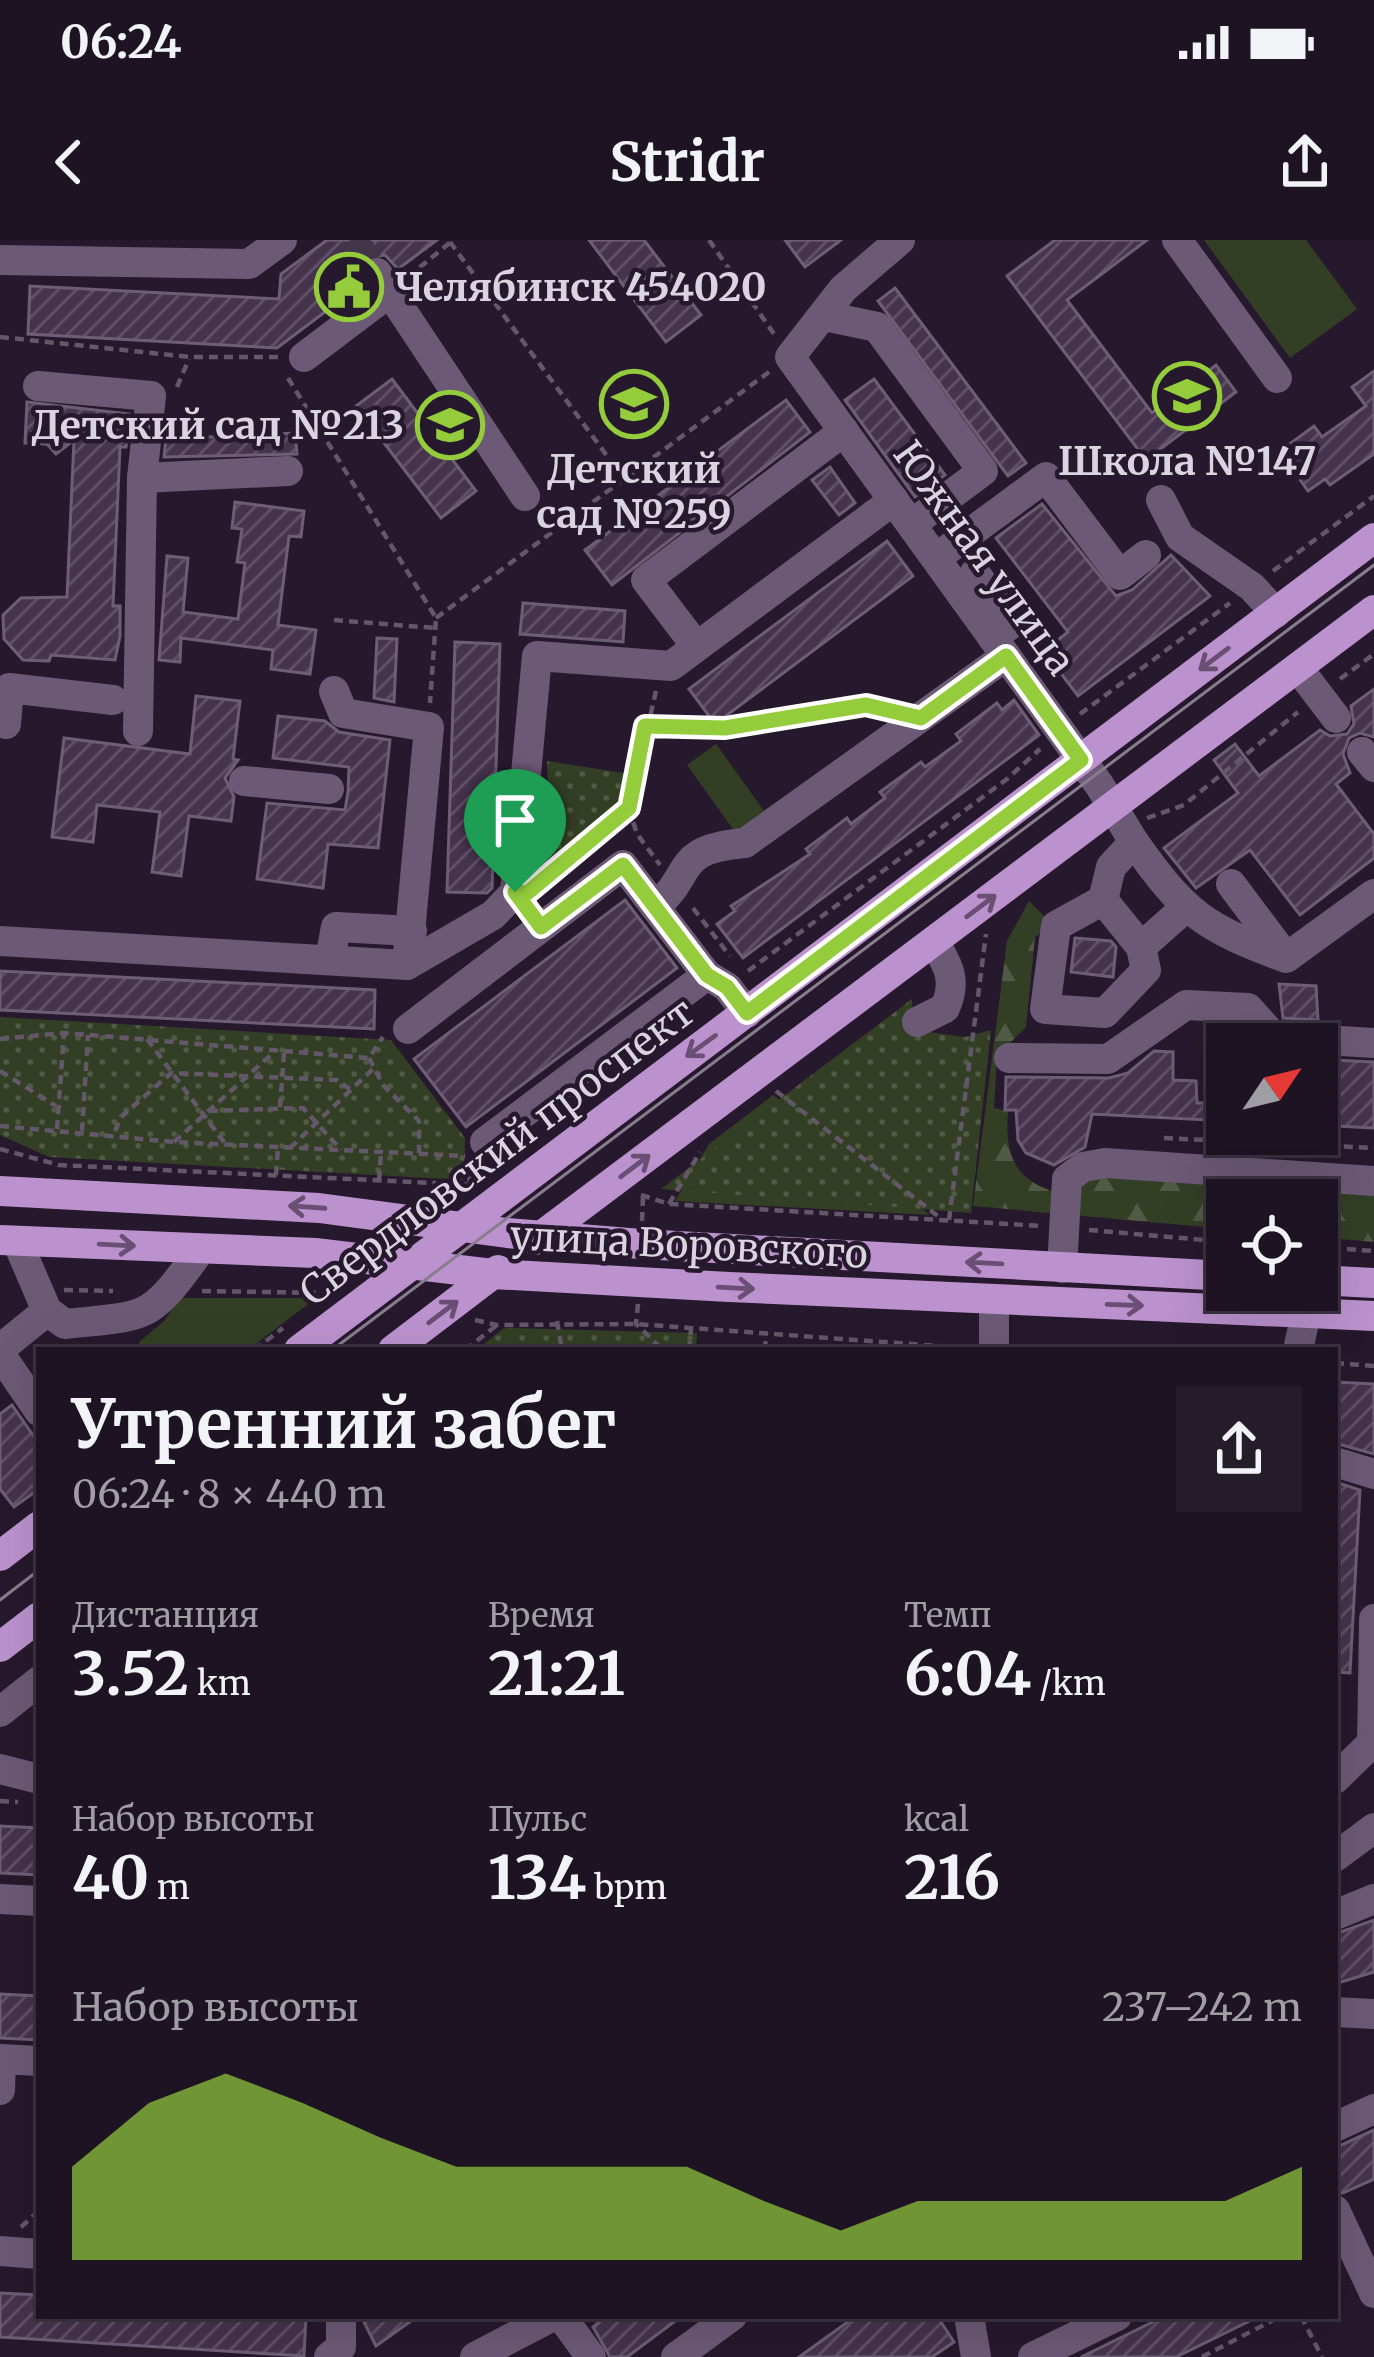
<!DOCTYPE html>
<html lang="ru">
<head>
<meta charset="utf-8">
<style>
  body { margin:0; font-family:Merriweather,serif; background:#251c2a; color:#f1f3f6; height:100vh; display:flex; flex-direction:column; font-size:45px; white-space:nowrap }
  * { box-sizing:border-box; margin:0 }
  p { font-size:39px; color:#a09ea5 }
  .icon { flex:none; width:66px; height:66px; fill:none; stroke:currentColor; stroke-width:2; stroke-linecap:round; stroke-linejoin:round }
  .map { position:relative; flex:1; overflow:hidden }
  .details { position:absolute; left:36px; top:1107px; width:1302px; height:972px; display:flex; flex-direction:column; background:#1d1322; border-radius:0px; box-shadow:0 12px 48px #0002,0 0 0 3px #3b3240 }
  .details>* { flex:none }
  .needle { width:78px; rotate:55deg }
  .fabs { position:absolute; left:1206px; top:783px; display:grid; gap:24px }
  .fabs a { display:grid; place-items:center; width:132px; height:132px; border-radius:0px; background:#1d1322; box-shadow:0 12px 48px #0002,0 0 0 3px #3b3240; font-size:60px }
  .pin { position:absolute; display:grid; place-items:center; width:102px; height:102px; color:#fff; margin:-123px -51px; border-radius:50% 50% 50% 0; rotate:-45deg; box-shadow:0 0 12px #0007 }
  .pin .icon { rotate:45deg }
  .round { display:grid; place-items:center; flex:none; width:126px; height:126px; border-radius:0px; background:#251c2a }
  .headline { display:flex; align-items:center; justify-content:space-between; height:204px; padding:0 36px }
  h1 { font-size:66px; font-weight:700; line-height:90px }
  .stats { display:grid; grid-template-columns:repeat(3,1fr); gap:18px; height:204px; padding:12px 36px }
  .stats div { display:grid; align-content:center }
  .stats b { font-size:60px; font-weight:700 }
  .stats small { font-size:33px; font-weight:400 }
  .stats p { font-size:33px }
  .chart { height:336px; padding:24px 36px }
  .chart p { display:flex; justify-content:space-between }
  .chart svg { width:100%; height:216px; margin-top:12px; fill:#94cc3c; opacity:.7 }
  .status { display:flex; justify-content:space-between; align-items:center; height:84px; padding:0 60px; background:#1d1322; direction:ltr }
  .status svg { height:33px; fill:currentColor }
  header { display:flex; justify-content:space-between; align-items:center; height:156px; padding:0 36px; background:#1d1322; font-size:54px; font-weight:700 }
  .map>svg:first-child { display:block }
  .grass { fill:#333f24 }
  .forest { fill:url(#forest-firs) }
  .park { fill:url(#park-dots) }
  .building { fill:url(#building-hatch); stroke:#6d5e75; stroke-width:3 }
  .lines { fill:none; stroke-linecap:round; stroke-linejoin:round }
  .minor-tunnel { stroke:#423548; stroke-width:30; stroke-dasharray:30 15; stroke-linecap:butt }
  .path { stroke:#635769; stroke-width:4.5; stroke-dasharray:9 6; stroke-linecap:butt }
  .minor { stroke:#6c5976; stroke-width:30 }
  .major { stroke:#bb92ce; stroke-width:30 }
  .tram { stroke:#887d8d; stroke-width:3 }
  .oneway { stroke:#6a4f75 }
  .route-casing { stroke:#fff; stroke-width:24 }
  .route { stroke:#94cc3c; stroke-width:15 }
  .labels { text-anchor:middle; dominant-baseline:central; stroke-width:9; stroke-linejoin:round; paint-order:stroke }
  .poi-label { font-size:39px; font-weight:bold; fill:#dcd3e0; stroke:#27192d }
  .street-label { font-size:39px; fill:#dcd3e0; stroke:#27192d }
</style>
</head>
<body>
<div class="status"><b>06:24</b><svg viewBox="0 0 49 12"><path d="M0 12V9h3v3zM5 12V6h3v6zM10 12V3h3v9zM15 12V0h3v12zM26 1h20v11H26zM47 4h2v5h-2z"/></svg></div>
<header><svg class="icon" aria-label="back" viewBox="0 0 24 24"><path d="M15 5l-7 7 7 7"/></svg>Stridr<svg class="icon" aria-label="share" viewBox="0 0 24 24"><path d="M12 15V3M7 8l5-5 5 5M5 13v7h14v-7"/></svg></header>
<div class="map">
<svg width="1374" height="2117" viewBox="0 0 1374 2117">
  <defs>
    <pattern id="forest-firs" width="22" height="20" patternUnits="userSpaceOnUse" patternTransform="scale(3)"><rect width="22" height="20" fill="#333f24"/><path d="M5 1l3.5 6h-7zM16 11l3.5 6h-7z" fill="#505a44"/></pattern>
    <pattern id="park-dots" width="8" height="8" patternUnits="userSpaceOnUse" patternTransform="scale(3)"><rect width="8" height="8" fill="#333f24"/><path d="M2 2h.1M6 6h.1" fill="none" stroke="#505a44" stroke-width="1.8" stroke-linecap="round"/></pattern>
    <pattern id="building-hatch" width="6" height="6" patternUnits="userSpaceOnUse" patternTransform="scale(3)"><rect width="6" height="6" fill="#46334e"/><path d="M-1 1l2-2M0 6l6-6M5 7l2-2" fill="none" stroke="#605067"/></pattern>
  </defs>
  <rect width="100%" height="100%" fill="#27192d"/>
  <g class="grass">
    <path d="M 1204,0 L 1306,0 L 1357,69 L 1290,118 Z"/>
    <path d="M 716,504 L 764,571 L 735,592 L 687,525 Z"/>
    <path d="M 773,855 L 930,975 L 675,961 L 709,904 Z"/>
    <path d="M 180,1058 L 316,1058 L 248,1110 L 142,1110 L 139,1102 L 164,1081 Z"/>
  </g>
  <path class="forest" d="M 1029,661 L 1051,683 L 1035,697 L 1026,787 L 997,816 L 994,868 L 1008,871 C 1005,911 1012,938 1052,951 L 1090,936 L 1374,952 L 1374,1002 L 1317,997 L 1317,960 L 1227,960 L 1227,989 L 973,966 L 1007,701 Z"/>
  <g class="park">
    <path d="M 547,521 L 624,533 L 624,568 L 550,626 Z"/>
    <path d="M 912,759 L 913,790 L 965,797 L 991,790 L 971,973 L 661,949 Z"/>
    <path d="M 0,777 L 391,800 L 465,898 L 464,940 L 49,917 L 0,895 Z"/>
    <path d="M 504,1088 L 697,1093 L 696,1110 L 476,1110 Z"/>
  </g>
  <g class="building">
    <path d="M 327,0 L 437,0 L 398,29 L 385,15 L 365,18 L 358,33 L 361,45 L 277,108 L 28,94 L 30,46 L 279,59 L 281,34 Z"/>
    <path d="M 589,0 L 644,0 L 701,75 L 666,102 Z"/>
    <path d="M 785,0 L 841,0 L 805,27 Z"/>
    <path d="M 1055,0 L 1147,0 L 1067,60 L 1152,173 L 1216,125 L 1236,152 L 1146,220 L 1007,36 Z"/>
    <path d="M 895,48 L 1026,223 L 1008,236 L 878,61 Z"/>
    <path d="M 1374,131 L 1374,214 L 1330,245 L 1325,239 L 1308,251 L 1280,211 L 1314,186 L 1322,197 L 1366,166 L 1352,147 Z"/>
    <path d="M 392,139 L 476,251 L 441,278 L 356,166 Z"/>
    <path d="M 874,139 L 945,235 L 915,257 L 845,160 Z"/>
    <path d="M 786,160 L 810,192 L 612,345 L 585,310 Z"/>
    <path d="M 27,162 L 129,174 L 126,207 L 120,207 L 113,366 L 120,366 L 120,396 L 115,420 L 51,415 L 49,421 L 23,420 L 4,399 L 3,375 L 21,358 L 67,357 L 74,200 L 56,214 L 47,204 L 25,203 Z"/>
    <path d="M 295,193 L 297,214 L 164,217 L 166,199 Z"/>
    <path d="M 830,227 L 855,263 L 839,275 L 812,240 Z"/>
    <path d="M 235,262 L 304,271 L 301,297 L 289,296 L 278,385 L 316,390 L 310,434 L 271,429 L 273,410 L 181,398 L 180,422 L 159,420 L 167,316 L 188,318 L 183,372 L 238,379 L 245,323 L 237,322 L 242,289 L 232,288 Z"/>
    <path d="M 1042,264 L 1116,356 L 1132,350 L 1171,315 L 1210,356 L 1078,456 L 1044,411 L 1068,392 L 996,298 Z"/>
    <path d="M 887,301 L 913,336 L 715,484 L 689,449 Z"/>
    <path d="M 523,363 L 625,371 L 623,402 L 520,394 Z"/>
    <path d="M 377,398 L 397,399 L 394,462 L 374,458 Z"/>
    <path d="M 455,402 L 500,404 L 492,648 L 487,653 L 447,652 Z"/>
    <path d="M 1374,449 L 1374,497 L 1360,493 L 1349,498 L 1343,514 L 1350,533 L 1336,544 L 1374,594 L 1374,618 L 1300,675 L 1250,610 L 1196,648 L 1164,608 L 1238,553 L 1214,520 L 1235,504 L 1259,536 L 1320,490 L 1330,496 L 1347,494 L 1354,484 L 1351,466 Z"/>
    <path d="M 196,456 L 240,461 L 233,519 L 238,520 L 225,538 L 234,557 L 231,581 L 189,576 L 181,636 L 152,632 L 160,572 L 97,565 L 93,602 L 52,597 L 64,498 L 190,514 Z"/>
    <path d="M 1014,460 L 1039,495 L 743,718 L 717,684 L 735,671 L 731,666 L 810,614 L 806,609 L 847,578 L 851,584 L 885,558 L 880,552 L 921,522 L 925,527 L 961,501 L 956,494 L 997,463 L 1002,470 Z"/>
    <path d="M 278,476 L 325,481 L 339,492 L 390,500 L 378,608 L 328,604 L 323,648 L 257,639 L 267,563 L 345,570 L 348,552 L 349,527 L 273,518 Z"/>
    <path d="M 625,660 L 677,728 L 466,887 L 414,819 Z"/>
    <path d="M 1075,698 L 1111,701 L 1116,707 L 1113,737 L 1071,732 Z"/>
    <path d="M 0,731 L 375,750 L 374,789 L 0,770 Z"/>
    <path d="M 1279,744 L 1316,746 L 1318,780 L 1283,778 Z"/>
    <path d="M 1154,811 L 1173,812 L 1173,840 L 1196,841 L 1197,863 L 1227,863 L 1227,881 L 1092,874 L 1085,907 L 1054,925 L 1026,913 L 1018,900 L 1016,870 L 1005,870 L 1006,837 L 1109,838 L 1128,833 Z"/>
    <path d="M 1332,820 L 1374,822 L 1374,888 L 1317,885 L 1317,846 L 1330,847 Z"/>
    <path d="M 1335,1142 L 1374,1144 L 1374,1214 L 1335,1203 Z"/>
    <path d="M 12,1165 L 39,1204 L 39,1249 L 14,1267 L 0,1249 L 0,1174 Z"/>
    <path d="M 1335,1242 L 1360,1250 L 1350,1433 L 1335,1432 Z"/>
    <path d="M 0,1586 L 39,1588 L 39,1635 L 0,1633 Z"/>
    <path d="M 1374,1680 L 1374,1732 L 1338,1743 L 1335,1694 Z"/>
    <path d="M 0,1754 L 39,1756 L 39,1800 L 0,1798 Z"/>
    <path d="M 1374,1890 L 1374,1939 L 1343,1953 L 1335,1951 L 1335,1908 Z"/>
    <path d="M 0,2053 L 39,2055 L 39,2076 L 306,2076 L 304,2116 L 0,2097 Z"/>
    <path d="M 361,2076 L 418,2076 L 376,2106 Z"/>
    <path d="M 607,2076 L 682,2076 L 627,2117 L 610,2117 L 593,2087 Z"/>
    <path d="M 856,2076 L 937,2076 L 954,2102 L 932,2117 L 799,2117 Z"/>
    <path d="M 1165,2076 L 1260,2076 L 1176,2117 L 1081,2117 Z"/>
  </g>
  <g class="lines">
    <path class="minor-tunnel" d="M 351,0 L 377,33"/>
    <g class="path">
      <path d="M 709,0 L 774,94"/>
      <path d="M 450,2 L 624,239"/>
      <path d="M 408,37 L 453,0"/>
      <path d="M 0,97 L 190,117 L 281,117"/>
      <path d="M 288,138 L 436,378 L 430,463"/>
      <path d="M 177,147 L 189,119"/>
      <path d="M 1273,331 L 1374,256"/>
      <path d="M 436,378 L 769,132"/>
      <path d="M 334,380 L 435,388"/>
      <path d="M 1340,439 L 1374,414"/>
      <path d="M 656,451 L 629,569 L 637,594 L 660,625"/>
      <path d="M 1080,474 L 1230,363"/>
      <path d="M 645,486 L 725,487 L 866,465 L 886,470"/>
      <path d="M 1147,578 L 1184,565 L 1298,472"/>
      <path d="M 544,636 L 629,569"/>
      <path d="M 693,668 L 730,716"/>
      <path d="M 748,731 L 1007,539 L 1040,509"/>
      <path d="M 0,799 L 64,793 L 369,818 L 383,797"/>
      <path d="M 147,799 L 226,905"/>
      <path d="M 369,818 L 383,845 L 419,881 L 419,913"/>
      <path d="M 0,831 L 56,866"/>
      <path d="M 776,851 L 943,980"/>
      <path d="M 280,867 L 284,813"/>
      <path d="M 209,871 L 303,868 L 341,910"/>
      <path d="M 0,886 L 174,902 L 465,916"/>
      <path d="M 57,889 L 64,793"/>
      <path d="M 82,891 L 88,795"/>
      <path d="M 115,891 L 121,877 L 171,833 L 336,840 L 350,849"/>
      <path d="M 1164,898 L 1374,908"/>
      <path d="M 174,902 L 272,814"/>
      <path d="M 290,908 L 377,825"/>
      <path d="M 0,909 L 59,925 L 475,945"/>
      <path d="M 276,935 L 278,907"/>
      <path d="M 379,940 L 381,912"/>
      <path d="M 469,944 L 471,920"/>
      <path d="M 641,955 L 669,964 L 1042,986"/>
      <path d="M 669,964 L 700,912"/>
      <path d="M 949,980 L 986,694"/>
      <path d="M 642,981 L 643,956"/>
      <path d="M 1089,990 L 1227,1002"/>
      <path d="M 1317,1007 L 1374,1011"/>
      <path d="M 64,1050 L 113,1051"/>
      <path d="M 202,1051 L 328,1053"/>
      <path d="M 638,1064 L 636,1084 L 663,1110"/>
      <path d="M 475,1080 L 497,1085 L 636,1084 L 966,1108"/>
      <path d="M 557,1081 L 562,1110"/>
      <path d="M 254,1110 L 283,1088"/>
      <path d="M 465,1110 L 497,1085"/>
      <path d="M 689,1110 L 691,1089"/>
      <path d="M 765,1110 L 766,1092"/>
      <path d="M 1335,1123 L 1374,1126"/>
      <path d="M 0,1561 L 18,1562"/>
      <path d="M 21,1987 L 39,1971"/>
      <path d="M 1301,2076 L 1322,2117"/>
      <path d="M 1202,2117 L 1281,2076"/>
    </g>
    <g class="minor">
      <path d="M 900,0 L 843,49 L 790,117 L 1100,546 L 1134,602 L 1111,627 L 1103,660 L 1056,686 L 1045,769 L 1105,773 L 1146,730 L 1141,707 L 1103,660"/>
      <path d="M 1177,0 L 1277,138"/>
      <path d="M 0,20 L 249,24 L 282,0"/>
      <path d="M 377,33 L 525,256"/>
      <path d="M 825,76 L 877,87 L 983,231 L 912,284"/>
      <path d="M 304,117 L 390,52"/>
      <path d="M 38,146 L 151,156 L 142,238 L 138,491"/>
      <path d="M 142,238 L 288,231"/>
      <path d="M 1161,260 L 1180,297 L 1252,347 L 1276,373"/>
      <path d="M 936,318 L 1046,237 L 1120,335 L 1146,315"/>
      <path d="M 975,333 L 1011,384 L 992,397"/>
      <path d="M 696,406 L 646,340 L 844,191"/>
      <path d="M 1298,428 L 1336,478"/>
      <path d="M 334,451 L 343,473 L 429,487 L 407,725"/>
      <path d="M 6,484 L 9,448 L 113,460"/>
      <path d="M 1362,512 L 1374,527"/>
      <path d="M 244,541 L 329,549"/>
      <path d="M 1134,602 C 1185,674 1203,687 1286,718 L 1374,654"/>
      <path d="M 1231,644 L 1285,716"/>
      <path d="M 655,667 C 695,634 672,609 745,603 L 1006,416"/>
      <path d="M 0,701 L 407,725 L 493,675 L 515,652 L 537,416 L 671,426 L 894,260"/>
      <path d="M 1141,707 L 1184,669"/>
      <path d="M 330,719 L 336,687 L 412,691"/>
      <path d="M 917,782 L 945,768 C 957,741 949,726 934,702"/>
      <path d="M 408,789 L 623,625 L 707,735 L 727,747 L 747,773"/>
      <path d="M 1009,818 L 1108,819 L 1186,765 L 1248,768 L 1274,797 L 1374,803"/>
      <path d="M 485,902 L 707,735"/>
      <path d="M 17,1001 L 47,1071 L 65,1084 C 151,1075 149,1081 201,1009"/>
      <path d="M 1062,1028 L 1067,939 L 1083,927 L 1105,923 L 1374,941"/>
      <path d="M 0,1109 L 47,1071"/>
      <path d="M 994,1110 L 994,1060"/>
      <path d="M 1298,1110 L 1306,1073"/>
      <path d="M 0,1114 L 39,1171"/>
      <path d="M 1335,1222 L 1374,1234"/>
      <path d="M 0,1472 L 39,1441"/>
      <path d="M 1372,1506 L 1374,1379"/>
      <path d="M 0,1529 L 39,1539"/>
      <path d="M 1335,1539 L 1374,1501"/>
      <path d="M 1335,1617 L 1374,1588"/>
      <path d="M 0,1659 L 39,1661"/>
      <path d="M 1335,1675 L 1374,1659"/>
      <path d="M 1335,1772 L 1374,1774"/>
      <path d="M 0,1850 L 1,1819 L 39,1821"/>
      <path d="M 1335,1887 L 1374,1869"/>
      <path d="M 1335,1970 L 1374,2053"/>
      <path d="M 0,2011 L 39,2014"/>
      <path d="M 561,2076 L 591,2117"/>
      <path d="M 969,2076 L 976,2117"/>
      <path d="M 329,2117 L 341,2107 L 341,2076"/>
      <path d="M 475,2117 L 553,2076"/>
      <path d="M 676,2117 L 732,2076"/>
      <path d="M 1033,2117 L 1117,2076"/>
    </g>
    <g class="major">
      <path d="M 0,951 L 319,968 L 507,993 L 641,1004 L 1227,1036"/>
      <path d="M 0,1000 L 315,1013 L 493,1034 L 729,1047 L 1374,1076"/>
      <path d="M 536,1000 L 1374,370"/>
      <path d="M 1317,1040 L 1374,1043"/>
      <path d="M 299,1110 L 1374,298"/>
      <path d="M 393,1110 L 498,1030"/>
      <path d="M 0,1316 L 39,1286"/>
      <path d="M 0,1407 L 39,1377"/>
    </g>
    <g class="tram">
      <path d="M 332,1110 L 1374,325"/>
      <path d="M 0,1360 L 39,1330"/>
    </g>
  </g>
  <defs><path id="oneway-shaft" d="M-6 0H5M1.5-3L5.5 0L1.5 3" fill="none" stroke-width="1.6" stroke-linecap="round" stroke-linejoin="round" transform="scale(3)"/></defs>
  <g class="oneway">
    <use href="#oneway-shaft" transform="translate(1214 419) rotate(143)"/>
    <use href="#oneway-shaft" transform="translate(981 666) rotate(-37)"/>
    <use href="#oneway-shaft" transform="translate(701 806) rotate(144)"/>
    <use href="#oneway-shaft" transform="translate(635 926) rotate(-37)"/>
    <use href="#oneway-shaft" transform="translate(307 967) rotate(-176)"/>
    <use href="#oneway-shaft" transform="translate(117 1005) rotate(3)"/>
    <use href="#oneway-shaft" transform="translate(984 1023) rotate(-177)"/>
    <use href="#oneway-shaft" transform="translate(736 1048) rotate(3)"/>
    <use href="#oneway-shaft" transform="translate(1125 1065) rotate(2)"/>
    <use href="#oneway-shaft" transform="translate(443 1072) rotate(-37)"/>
  </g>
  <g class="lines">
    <g class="route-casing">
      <path id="route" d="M 1006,416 L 1081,520 L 747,773 L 727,747 L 707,735 L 623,625 L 541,687 L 515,652 L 527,653 L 629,568 L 645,486 L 725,488 L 866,465 L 921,478 Z"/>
    </g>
    <use href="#route" class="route"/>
  </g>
  <defs>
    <g id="civic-ring" transform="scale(3.45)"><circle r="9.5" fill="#27192d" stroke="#94cc3c" stroke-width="1.5"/><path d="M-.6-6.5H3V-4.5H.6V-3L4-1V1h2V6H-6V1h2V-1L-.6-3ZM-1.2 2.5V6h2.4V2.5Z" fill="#94cc3c"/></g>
    <g id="school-ring" transform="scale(3.45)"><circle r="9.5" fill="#27192d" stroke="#94cc3c" stroke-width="1.5"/><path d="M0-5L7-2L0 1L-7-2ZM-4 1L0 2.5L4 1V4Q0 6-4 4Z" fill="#94cc3c"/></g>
  </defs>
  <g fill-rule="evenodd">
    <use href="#civic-ring" x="349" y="47"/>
    <use href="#school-ring" x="1187" y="156"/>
    <use href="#school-ring" x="634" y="164"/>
    <use href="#school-ring" x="450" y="185"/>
  </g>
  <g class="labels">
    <g class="poi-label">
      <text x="395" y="47" text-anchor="start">Челябинск 454020</text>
      <text x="404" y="185" text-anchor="end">Детский сад №213</text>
      <text x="1187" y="221">Школа №147</text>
      <text x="634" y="229">Детский<tspan x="634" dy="45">сад №259</tspan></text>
    </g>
    <g class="street-label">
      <text transform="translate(984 318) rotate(54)">Южная улица</text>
      <text transform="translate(497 912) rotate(-37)">Свердловский проспект</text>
      <text transform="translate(689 1005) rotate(3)">улица Воровского</text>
    </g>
  </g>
</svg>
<div class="fabs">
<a><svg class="needle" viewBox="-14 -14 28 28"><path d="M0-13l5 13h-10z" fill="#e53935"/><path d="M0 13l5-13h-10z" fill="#a09ea5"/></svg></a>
<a><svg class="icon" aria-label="locate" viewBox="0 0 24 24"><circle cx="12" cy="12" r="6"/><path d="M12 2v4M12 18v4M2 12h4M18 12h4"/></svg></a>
</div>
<div class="pin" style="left:515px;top:652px;background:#1e9e55"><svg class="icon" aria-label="arrive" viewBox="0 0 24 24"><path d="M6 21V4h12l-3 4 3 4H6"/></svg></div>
<section class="details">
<div class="headline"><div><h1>Утренний забег</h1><p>06:24 · 8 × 440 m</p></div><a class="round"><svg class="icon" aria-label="share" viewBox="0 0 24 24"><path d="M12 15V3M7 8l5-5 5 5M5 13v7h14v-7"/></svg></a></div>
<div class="stats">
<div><p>Дистанция</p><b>3.52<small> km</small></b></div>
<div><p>Время</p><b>21:21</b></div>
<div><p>Темп</p><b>6:04<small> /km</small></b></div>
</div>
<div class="stats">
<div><p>Набор высоты</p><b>40<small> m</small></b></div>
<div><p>Пульс</p><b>134<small> bpm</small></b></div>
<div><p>kcal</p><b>216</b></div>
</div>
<div class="chart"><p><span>Набор высоты</span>237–242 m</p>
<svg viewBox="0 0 160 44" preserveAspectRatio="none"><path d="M0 44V25L10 12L20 6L30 12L40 19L50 25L60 25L70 25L80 25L90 32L100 38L110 32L120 32L130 32L140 32L150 32L160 25V44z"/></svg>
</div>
</section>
</div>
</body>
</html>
